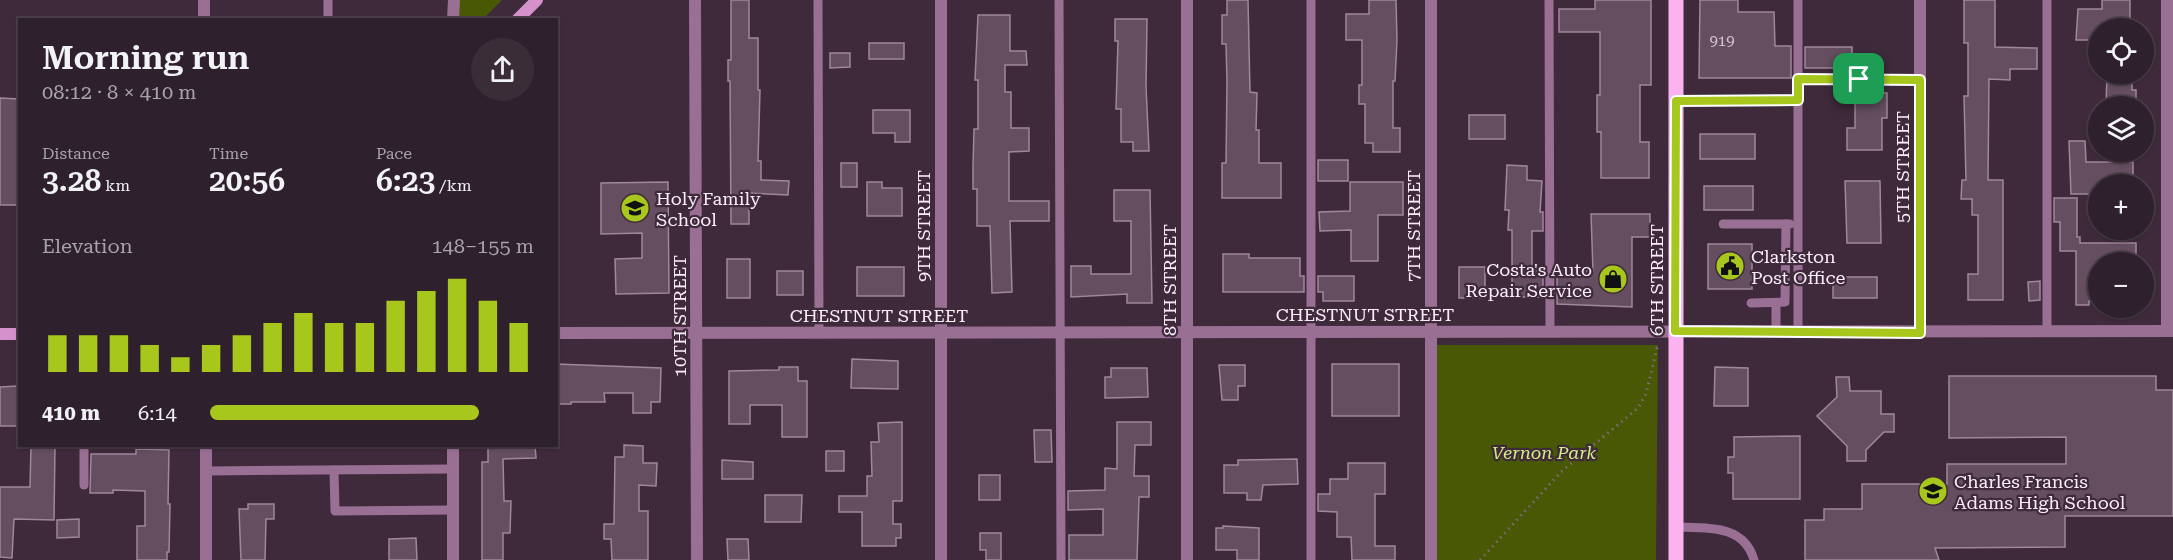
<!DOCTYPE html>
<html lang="en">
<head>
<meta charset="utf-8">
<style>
  body { margin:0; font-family:"Roboto Serif",serif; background:#3a2d38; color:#f1f3f6; height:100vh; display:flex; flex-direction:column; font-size:22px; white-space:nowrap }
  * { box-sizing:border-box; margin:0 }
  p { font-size:20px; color:#a7a3a9 }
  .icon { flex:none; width:33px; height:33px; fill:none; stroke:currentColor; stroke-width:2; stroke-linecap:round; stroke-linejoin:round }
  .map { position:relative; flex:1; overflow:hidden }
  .drawer { position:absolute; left:18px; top:18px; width:540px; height:429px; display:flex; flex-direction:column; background:#2e202c; border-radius:0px; box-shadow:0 2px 4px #0004,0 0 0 2px #493e48 }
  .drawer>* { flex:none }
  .tools { position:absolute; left:2088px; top:18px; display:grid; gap:12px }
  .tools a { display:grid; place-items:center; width:66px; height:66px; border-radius:50%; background:#2e202c; box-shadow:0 2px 4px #0004,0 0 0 2px #493e48; font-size:30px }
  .pin { position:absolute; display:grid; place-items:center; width:51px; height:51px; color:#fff; margin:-26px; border-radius:12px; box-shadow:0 3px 9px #0006 }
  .round { display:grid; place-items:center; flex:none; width:63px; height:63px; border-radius:32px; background:#3a2d38 }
  .overview { display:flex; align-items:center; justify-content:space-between; height:102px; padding:0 24px }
  h1 { font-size:33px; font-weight:600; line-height:45px }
  .metrics { display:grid; grid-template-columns:repeat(3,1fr); gap:9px; height:102px; padding:6px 24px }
  .metrics div { display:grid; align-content:center }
  .metrics b { font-size:30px; font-weight:600 }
  .metrics small { font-size:16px; font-weight:400 }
  .metrics p { font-size:16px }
  .chart { height:168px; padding:12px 24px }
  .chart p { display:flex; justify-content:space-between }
  .chart svg { width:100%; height:108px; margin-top:6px; stroke:#a8c71c; stroke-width:6 }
  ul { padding:0 24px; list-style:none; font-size:20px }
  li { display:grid; grid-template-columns:96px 72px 1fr; align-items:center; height:45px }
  li i { height:15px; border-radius:8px; background:#a8c71c }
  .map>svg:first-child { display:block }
  .green { fill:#495805 }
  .building { fill:#644e60; stroke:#a0879b; stroke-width:1.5 }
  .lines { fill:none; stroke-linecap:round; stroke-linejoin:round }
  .path { stroke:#7d6b7a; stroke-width:3; stroke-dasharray:1.5 4.5; stroke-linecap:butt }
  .service { stroke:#9a6f94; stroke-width:9 }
  .minor { stroke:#9a6f94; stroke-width:12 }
  .tertiary { stroke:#9a6f94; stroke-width:12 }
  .secondary { stroke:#d591cb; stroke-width:12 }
  .primary { stroke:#fab3ef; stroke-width:15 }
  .route-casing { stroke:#fff; stroke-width:12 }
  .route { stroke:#a8c71c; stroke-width:8 }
  .labels { text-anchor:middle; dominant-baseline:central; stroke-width:4.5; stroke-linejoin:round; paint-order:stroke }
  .number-label { font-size:15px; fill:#d4c5d2 }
  .street-label { font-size:18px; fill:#faedf8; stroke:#3e2a3b }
  .poi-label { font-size:18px; fill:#faedf8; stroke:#3e2a3b; text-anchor:start }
  .park-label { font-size:18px; font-style:italic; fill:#d4ee84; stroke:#3e2a3b }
</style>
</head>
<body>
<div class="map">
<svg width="2173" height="560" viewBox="0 0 2173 560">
  <rect width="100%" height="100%" fill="#3e2a3b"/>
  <g class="green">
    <path d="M 454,0 L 502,0 L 483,19 L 453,20 Z"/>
    <path d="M 1431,345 L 1658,345 L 1656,560 L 1431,560 Z"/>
  </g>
  <g class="building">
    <path d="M 731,0 L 749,0 L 749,38 L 758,38 L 758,90 L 760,90 L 758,161 L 761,161 L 761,180 L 789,181 L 788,195 L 749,193 L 749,224 L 731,224 L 730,81 L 728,81 L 728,60 L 731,60 Z"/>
    <path d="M 1227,0 L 1248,0 L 1250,92 L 1257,93 L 1256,130 L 1259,130 L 1259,163 L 1281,163 L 1281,198 L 1222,198 L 1222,163 L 1226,163 L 1227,82 L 1226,44 L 1222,44 L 1222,15 L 1227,15 Z"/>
    <path d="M 1369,0 L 1396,0 L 1397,40 L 1395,81 L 1393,81 L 1393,128 L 1400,128 L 1400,152 L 1373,152 L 1373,143 L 1365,143 L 1365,104 L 1359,104 L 1359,85 L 1362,85 L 1362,40 L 1346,40 L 1346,14 L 1369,14 Z"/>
    <path d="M 1595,0 L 1651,0 L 1651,85 L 1640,85 L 1640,142 L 1649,142 L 1649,178 L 1601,178 L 1601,132 L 1597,132 L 1597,95 L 1600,95 L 1600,32 L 1559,32 L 1559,9 L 1595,9 Z"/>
    <path d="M 1700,0 L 1738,0 L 1738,12 L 1774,12 L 1775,46 L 1791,46 L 1791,78 L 1699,78 Z"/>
    <path d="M 1964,0 L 1995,0 L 1995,47 L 2037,48 L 2037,69 L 2010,69 L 2010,80 L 1989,79 L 1988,180 L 2003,180 L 2003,300 L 1968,300 L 1968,274 L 1978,274 L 1978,215 L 1972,215 L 1972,199 L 1961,199 L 1962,180 L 1966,180 L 1964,96 L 1968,96 L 1968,43 L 1964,43 Z"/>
    <path d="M 2102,0 L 2130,0 L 2130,28 L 2098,28 L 2098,38 L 2095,40 L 2076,40 L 2078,9 L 2102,9 Z"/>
    <path d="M 978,15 L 1010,15 L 1010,51 L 1026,51 L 1027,65 L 1005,65 L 1005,92 L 1011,92 L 1011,128 L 1029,128 L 1029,151 L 1009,152 L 1009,201 L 1049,201 L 1049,221 L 1010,221 L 1012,292 L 992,293 L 990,226 L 977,226 L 977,189 L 973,189 L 973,166 L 974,129 L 978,129 L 978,80 L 975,80 Z"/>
    <path d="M 1115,19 L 1147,19 L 1146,87 L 1149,151 L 1133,151 L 1133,142 L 1121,142 L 1121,109 L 1116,109 L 1118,41 L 1115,41 Z"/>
    <rect x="869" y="43" width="35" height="16"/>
    <rect x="1805" y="47" width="47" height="21"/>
    <path d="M 830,53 L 850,53 L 850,67 L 830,68 Z"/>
    <path d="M 2107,74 L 2132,74 L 2132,90 L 2136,90 L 2136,106 L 2106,106 Z"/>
    <path d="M 1855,93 L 1887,93 L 1887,118 L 1882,118 L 1882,150 L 1847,150 L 1847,128 L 1855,128 Z"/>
    <path d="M 0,98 L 20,99 L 20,205 L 0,205 Z"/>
    <path d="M 873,110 L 910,110 L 910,142 L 895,142 L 895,133 L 873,133 Z"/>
    <rect x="1469" y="115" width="36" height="24"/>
    <rect x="1700" y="134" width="55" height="25"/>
    <path d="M 2069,141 L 2085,141 L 2086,162 L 2133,162 L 2133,184 L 2098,184 L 2098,194 L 2071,194 Z"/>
    <rect x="1318" y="160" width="30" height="21"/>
    <rect x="841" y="163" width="16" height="24"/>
    <path d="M 1507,165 L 1527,166 L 1527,180 L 1542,181 L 1540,212 L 1543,212 L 1543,231 L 1532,231 L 1532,271 L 1543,271 L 1543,297 L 1512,297 L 1512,230 L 1508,230 L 1509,210 L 1505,210 Z"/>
    <path d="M 1845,181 L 1880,181 L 1881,243 L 1847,243 Z"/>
    <path d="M 668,182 L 669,293 L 616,294 L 615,259 L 642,258 L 642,233 L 601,234 L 601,183 Z"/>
    <path d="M 867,182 L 882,182 L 882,188 L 902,188 L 902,216 L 867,216 Z"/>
    <path d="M 1350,182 L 1403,182 L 1403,215 L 1378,215 L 1378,261 L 1351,261 L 1351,230 L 1320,231 L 1319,212 L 1350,211 Z"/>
    <rect x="1704" y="186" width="49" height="24"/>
    <path d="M 1114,190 L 1150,190 L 1152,303 L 1127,303 L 1127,294 L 1071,297 L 1071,266 L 1091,266 L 1091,274 L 1131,274 L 1131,221 L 1114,221 Z"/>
    <path d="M 2054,198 L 2077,198 L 2077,237 L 2080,237 L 2080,243 L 2136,243 L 2136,262 L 2098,262 L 2098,301 L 2089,301 L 2089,305 L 2076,305 L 2076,251 L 2060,251 L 2060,222 L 2054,222 Z"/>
    <path d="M 1591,214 L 1650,214 L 1650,237 L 1632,237 L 1632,307 L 1557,304 L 1557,271 L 1593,271 Z"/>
    <rect x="1708" y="244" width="44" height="45"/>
    <path d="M 1223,254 L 1249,254 L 1249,258 L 1300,258 L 1300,276 L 1304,276 L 1304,292 L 1223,292 Z"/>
    <rect x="727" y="259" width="23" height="39"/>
    <rect x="857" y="267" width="47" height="29"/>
    <rect x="1459" y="267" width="26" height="31"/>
    <rect x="777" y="271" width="26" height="24"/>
    <path d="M 1318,276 L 1354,276 L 1354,301 L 1323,301 L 1323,292 L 1318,292 Z"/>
    <rect x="1833" y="277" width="44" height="21"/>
    <path d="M 2040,281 L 2040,300 L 2029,301 L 2028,282 Z"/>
    <path d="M 852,359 L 898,361 L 898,389 L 851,388 Z"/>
    <path d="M 556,364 L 661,368 L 660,402 L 651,402 L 651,413 L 633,413 L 633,393 L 604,393 L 605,402 L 571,402 L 571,404 L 556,404 Z"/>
    <rect x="1332" y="364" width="67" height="52"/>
    <path d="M 1219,365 L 1245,365 L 1245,386 L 1238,386 L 1238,400 L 1222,400 Z"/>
    <path d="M 779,367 L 798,367 L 798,381 L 807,381 L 807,437 L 782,437 L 782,405 L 750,405 L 750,424 L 729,424 L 729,371 L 779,370 Z"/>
    <path d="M 1715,367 L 1748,368 L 1748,406 L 1714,406 Z"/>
    <path d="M 1111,368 L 1147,368 L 1148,397 L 1105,398 L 1105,377 L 1111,377 Z"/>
    <path d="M 1949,376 L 2156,376 L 2156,390 L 2173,390 L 2173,516 L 2065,516 L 2065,547 L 1935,548 L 1939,560 L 1805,560 L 1805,520 L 1824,520 L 1824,509 L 1862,509 L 1862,484 L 1947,484 L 1947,464 L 2066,464 L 2066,437 L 1949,438 Z"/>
    <path d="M 1836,377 L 1849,377 L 1850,391 L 1881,391 L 1881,414 L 1894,414 L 1894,432 L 1884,432 L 1866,450 L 1866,461 L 1847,461 L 1847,446 L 1817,416 L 1837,397 Z"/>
    <path d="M 17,386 L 18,426 L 0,426 L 0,387 Z"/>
    <path d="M 902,422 L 902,501 L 893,501 L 893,524 L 901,524 L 901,538 L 896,538 L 896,546 L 862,546 L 862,512 L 839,512 L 839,496 L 867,496 L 867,476 L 872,476 L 871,442 L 879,442 L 878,423 Z"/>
    <path d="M 1117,422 L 1151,422 L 1151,445 L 1135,445 L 1134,476 L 1149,476 L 1149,497 L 1139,497 L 1137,560 L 1069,560 L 1069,535 L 1103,535 L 1103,509 L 1068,510 L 1068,491 L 1105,490 L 1105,468 L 1117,469 Z"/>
    <path d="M 1034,430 L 1051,430 L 1052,462 L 1035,462 Z"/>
    <path d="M 1800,436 L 1800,499 L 1733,499 L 1733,473 L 1728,473 L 1728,457 L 1734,457 L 1734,437 Z"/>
    <path d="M 624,445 L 643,446 L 643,463 L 657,463 L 656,486 L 639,485 L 639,511 L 648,511 L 648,560 L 612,560 L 611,539 L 604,539 L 604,524 L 614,524 L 615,457 L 624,457 Z"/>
    <path d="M 31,446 L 55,446 L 54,520 L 14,519 L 12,558 L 0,557 L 0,487 L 30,487 Z"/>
    <path d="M 488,446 L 535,446 L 536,458 L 503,459 L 504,501 L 511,501 L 510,533 L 503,533 L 503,560 L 482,560 L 482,462 L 488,462 Z"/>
    <path d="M 136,449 L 169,450 L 168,504 L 170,504 L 169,552 L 167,552 L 167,560 L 137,560 L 137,526 L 145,526 L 145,491 L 113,490 L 113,493 L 90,493 L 91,454 L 136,454 Z"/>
    <rect x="826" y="451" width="18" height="20"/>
    <path d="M 1297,459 L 1298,484 L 1263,485 L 1261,500 L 1247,500 L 1247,493 L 1224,493 L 1224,465 L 1238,465 L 1238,460 Z"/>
    <path d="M 722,460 L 753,462 L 753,479 L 722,479 Z"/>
    <path d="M 1348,463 L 1385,463 L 1385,494 L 1375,494 L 1375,546 L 1395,546 L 1395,560 L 1352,560 L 1351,537 L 1337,537 L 1337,512 L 1318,511 L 1318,494 L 1330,494 L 1330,479 L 1348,479 Z"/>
    <rect x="979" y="475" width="21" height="25"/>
    <path d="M 765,495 L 802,495 L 801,522 L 765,522 Z"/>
    <path d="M 248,504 L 274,504 L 274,519 L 266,519 L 265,560 L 241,560 L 239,509 L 248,509 Z"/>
    <path d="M 79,519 L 79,537 L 57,538 L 57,520 Z"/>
    <path d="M 1223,526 L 1259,528 L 1259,560 L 1237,560 L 1237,550 L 1216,550 L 1216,528 L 1223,528 Z"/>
    <path d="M 980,533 L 1001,533 L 1001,560 L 986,560 L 986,550 L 980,550 Z"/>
    <path d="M 416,538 L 417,560 L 389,560 L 389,539 Z"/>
    <path d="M 727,539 L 748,539 L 749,560 L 728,560 Z"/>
  </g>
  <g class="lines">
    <path class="path" d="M 1480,560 L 1561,472 L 1638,408 L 1646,394 L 1657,348 L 1662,348"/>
    <g class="service">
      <path d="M 328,0 L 328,20"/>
      <path d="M 818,0 L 819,333"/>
      <path d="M 1059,0 L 1061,560"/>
      <path d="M 1311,0 L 1311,560"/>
      <path d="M 1549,0 L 1550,331"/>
      <path d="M 1798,0 L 1798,332"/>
      <path d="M 1798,79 L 1920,80"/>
      <path d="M 1676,101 L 1798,100"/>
      <path d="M 1723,224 L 1790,224"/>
      <path d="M 1751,303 L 1785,302 L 1786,224"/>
      <path d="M 1776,303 L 1776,332"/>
      <path d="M 2047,332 L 2047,0"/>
      <path d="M 84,446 L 84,485"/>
      <path d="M 334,470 L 335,511 L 453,510"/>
      <path d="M 206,471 L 453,469"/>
      <path d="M 1676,527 C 1706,528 1744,524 1754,560"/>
    </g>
    <g class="minor">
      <path d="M 695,0 L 697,560"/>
      <path d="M 1187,0 L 1187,560"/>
      <path d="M 453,20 L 454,0"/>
      <path d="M 2167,331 L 2167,0"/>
      <path d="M 453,446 L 453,560"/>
      <path d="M 941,560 L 941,0"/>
      <path d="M 1431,560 L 1431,0"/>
    </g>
    <g class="tertiary">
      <path d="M 204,0 L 204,20"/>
      <path d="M 1920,0 L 1920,333"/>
      <path d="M 556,333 L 2173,331"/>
      <path d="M 206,446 L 206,560"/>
    </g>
    <g class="secondary">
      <path d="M 517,20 L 537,0"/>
      <path d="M 0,334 L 20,334"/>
    </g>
    <path class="primary" d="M 1676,560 L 1676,0"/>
  </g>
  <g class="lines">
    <g class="route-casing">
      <path id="route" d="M 1798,79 L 1920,80 L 1920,333 L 1675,331 L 1676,101 L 1798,100 Z"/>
    </g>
    <use href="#route" class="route"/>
  </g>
  <defs>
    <g id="school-disc" transform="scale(1.5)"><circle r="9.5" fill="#a8c71c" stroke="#3e2a3b"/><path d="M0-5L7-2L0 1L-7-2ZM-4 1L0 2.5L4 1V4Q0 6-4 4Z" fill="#111"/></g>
    <g id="civic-disc" transform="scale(1.5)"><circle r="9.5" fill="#a8c71c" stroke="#3e2a3b"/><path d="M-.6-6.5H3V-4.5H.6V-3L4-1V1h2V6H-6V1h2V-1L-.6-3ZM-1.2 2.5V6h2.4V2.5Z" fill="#111"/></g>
    <g id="shop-disc" transform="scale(1.5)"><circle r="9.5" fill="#a8c71c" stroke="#3e2a3b"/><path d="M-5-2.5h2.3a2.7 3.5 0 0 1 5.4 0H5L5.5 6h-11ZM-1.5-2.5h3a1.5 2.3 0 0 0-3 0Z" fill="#111"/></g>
  </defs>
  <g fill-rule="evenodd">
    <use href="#school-disc" x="635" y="208"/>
    <use href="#civic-disc" x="1730" y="266"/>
    <use href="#shop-disc" x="1613" y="279"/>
    <use href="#school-disc" x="1933" y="491"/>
  </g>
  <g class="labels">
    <g class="number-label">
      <text x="1722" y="41">919</text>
    </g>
    <g class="street-label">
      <text transform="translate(1902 167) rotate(-90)">5TH STREET</text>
      <text transform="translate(923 226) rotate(-90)">9TH STREET</text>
      <text transform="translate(1413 226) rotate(-90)">7TH STREET</text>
      <text transform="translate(1169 280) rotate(-90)">8TH STREET</text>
      <text transform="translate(1656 280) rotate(-90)">6TH STREET</text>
      <text x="1365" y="314">CHESTNUT STREET</text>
      <text x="879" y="315">CHESTNUT STREET</text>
      <text transform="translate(679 316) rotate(-90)">10TH STREET</text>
    </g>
    <g class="poi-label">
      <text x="656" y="198">Holy Family<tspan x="656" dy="21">School</tspan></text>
      <text x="1751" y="256">Clarkston<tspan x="1751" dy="21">Post Office</tspan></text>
      <text x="1592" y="269" text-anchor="end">Costa's Auto<tspan x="1592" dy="21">Repair Service</tspan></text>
      <text x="1954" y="481">Charles Francis<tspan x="1954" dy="21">Adams High School</tspan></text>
    </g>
    <g class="park-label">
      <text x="1544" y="452">Vernon Park</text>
    </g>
  </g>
</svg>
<div class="tools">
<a><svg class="icon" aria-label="locate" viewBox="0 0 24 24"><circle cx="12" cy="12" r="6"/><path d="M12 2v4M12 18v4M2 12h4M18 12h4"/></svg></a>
<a><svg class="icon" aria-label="layers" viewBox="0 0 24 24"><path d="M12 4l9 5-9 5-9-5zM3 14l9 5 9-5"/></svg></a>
<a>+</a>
<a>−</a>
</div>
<div class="pin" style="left:1859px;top:79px;background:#1e9e55"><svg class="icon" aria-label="arrive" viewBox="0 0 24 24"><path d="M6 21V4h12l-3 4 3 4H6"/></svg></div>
<section class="drawer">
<div class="overview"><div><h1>Morning run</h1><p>08:12 · 8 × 410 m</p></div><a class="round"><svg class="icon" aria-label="share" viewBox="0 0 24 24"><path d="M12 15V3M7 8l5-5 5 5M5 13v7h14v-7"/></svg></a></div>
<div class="metrics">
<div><p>Distance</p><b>3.28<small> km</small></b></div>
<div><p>Time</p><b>20:56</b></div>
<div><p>Pace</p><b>6:23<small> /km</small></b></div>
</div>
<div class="chart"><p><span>Elevation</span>148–155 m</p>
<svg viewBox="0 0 160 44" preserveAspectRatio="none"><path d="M5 44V29M15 44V29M25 44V29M35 44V33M45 44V38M55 44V33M65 44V29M75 44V24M85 44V20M95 44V24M105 44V24M115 44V15M125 44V11M135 44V6M145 44V15M155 44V24"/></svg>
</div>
<ul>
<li><b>410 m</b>6:14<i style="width:83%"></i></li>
</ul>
</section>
</div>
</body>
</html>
